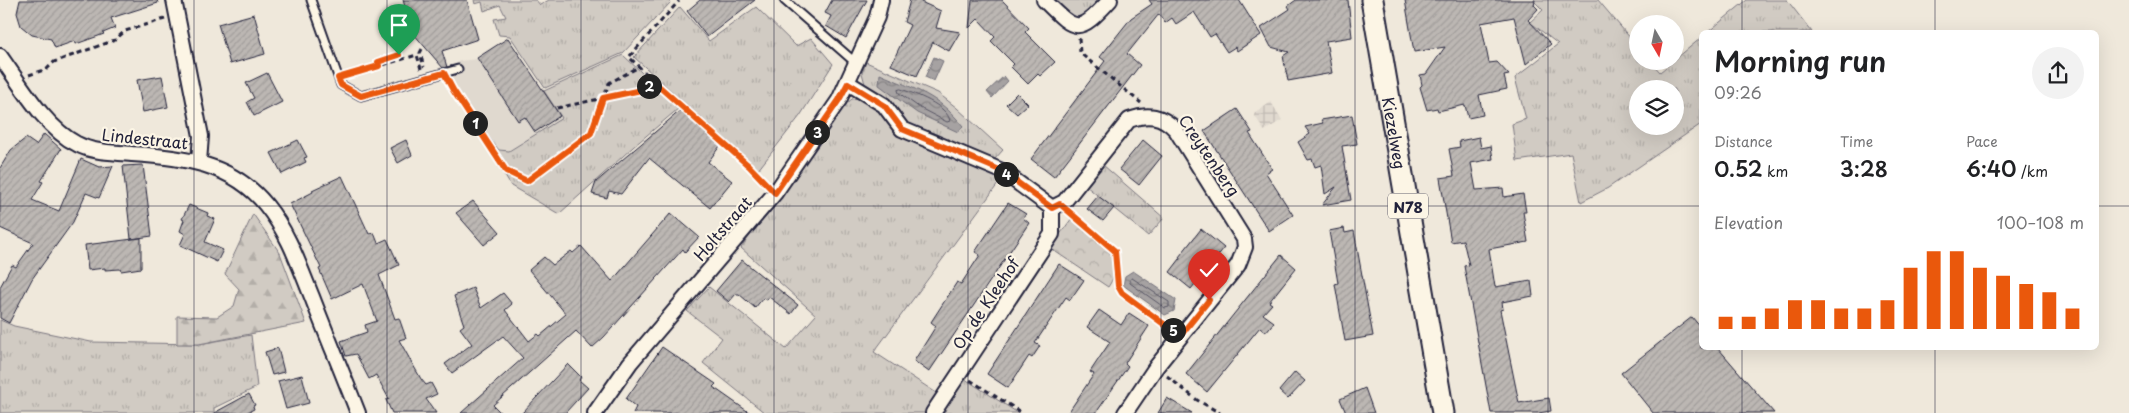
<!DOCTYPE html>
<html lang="en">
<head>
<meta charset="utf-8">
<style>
  body { margin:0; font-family:"Playpen Sans",sans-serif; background:#f2f2f2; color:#202124; height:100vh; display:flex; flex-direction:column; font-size:19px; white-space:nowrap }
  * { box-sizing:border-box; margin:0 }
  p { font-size:16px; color:#757577 }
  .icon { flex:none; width:28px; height:28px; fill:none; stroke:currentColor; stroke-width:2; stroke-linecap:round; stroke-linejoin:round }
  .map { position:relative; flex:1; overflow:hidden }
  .side { position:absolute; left:1699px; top:30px; width:400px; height:320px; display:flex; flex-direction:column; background:#fff; border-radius:8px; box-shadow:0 5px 20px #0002 }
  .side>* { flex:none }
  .needle { width:32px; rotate:171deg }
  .tools { position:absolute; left:1629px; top:15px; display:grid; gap:10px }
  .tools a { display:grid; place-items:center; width:55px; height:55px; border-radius:50%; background:#fff; box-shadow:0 5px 20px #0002; font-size:25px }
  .pin { position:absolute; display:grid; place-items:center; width:42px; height:42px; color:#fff; margin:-51px -21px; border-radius:50% 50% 50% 0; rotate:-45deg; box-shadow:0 0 5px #0007 }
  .pin .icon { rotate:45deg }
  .km { position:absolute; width:25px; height:25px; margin:-12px; border-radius:50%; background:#222; color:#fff; font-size:14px; line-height:25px; text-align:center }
  .round { display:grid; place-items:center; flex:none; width:52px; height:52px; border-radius:26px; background:#f2f2f2 }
  .summary { display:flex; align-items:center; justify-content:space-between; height:85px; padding:0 15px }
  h1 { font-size:28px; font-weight:600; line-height:38px }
  .stats { display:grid; grid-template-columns:repeat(3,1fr); gap:8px; height:85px; padding:5px 15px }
  .stats div { display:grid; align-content:center }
  .stats b { font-size:21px; font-weight:600 }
  .stats small { font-size:14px; font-weight:400 }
  .stats p { font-size:14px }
  .chart { height:140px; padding:10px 15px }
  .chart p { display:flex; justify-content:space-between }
  .chart svg { width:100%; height:90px; margin-top:5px; stroke:#ea580c; stroke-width:6 }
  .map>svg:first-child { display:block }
  .built { fill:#e0d9cf }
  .industrial { fill:url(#industrial-grid) }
  .grass { fill:url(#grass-tufts); stroke:#7a767f; fill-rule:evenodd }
  .forest { fill:url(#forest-firs); stroke:#7a767f }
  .park { fill:url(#park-crowns); stroke:#7a767f }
  .water { fill:url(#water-waves); stroke:#716f79 }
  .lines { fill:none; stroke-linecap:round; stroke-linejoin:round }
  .shore { stroke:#575564; stroke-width:1 }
  .building { fill:url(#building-hatch); stroke:#22223b }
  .lane-casing { stroke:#22223b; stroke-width:11 }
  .street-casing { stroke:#22223b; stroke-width:18 }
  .primary-casing { stroke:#22223b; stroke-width:25 }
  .path { stroke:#22223b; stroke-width:3; stroke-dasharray:5 4; stroke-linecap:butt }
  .lane { stroke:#fcf5e5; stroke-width:7 }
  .street { stroke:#fcf5e5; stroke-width:14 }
  .primary { stroke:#fcf5e5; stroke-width:21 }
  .route-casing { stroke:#fff; stroke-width:10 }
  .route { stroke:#ea580c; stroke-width:6 }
  .grid { fill:none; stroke:#22223b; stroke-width:1; stroke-opacity:0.55 }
  .labels { text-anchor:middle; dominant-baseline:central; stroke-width:4.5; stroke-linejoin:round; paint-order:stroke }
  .shield { fill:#fcf5e5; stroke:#63616e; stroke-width:1 }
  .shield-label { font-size:15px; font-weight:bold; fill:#22223b }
  .street-label { font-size:16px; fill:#22223b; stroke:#fcf5e5 }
</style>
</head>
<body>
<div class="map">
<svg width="2129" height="413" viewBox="0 0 2129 413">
  <defs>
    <pattern id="industrial-grid" width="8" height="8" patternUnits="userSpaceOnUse" patternTransform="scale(1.25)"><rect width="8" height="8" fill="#e0d9cf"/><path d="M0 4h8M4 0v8" fill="none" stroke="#c0bab3"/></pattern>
    <pattern id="grass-tufts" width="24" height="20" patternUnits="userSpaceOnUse" patternTransform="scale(1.25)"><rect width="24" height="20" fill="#d1cbc3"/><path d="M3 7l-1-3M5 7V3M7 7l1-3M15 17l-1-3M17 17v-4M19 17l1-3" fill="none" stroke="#b3aea8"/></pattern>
    <pattern id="forest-firs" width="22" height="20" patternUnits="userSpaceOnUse" patternTransform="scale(1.25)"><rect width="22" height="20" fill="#d1cbc3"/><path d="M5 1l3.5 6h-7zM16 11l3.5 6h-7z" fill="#b3aea8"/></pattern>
    <pattern id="park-crowns" width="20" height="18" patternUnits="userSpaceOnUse" patternTransform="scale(1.25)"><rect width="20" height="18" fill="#d1cbc3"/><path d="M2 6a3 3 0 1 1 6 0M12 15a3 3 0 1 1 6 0" fill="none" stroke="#b3aea8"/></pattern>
    <pattern id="water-waves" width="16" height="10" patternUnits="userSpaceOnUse" patternTransform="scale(1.25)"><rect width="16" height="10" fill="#a6a2a2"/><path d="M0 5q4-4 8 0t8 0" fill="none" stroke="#878485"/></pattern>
    <pattern id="building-hatch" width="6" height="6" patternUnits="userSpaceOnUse" patternTransform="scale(1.25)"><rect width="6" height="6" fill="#bcb7b3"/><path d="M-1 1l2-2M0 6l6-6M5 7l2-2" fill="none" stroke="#a19d9b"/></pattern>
  </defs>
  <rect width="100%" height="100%" fill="#efe8db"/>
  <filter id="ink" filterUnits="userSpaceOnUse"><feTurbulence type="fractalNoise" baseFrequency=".02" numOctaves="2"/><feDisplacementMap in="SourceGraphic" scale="10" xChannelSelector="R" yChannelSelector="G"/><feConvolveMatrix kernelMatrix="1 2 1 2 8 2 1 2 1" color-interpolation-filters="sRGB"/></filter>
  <g filter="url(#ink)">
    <path class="built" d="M 508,38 L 562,118 L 509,151 L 500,150 L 488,137 L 471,113 L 451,76 L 459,61 L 478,59 Z"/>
    <path class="industrial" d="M 1271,102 L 1282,120 L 1264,131 L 1254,114 Z"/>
    <g class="grass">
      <path d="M 474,0 L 536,0 L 540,5 L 549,0 L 668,0 L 670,3 L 623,53 L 545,88 L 510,36 L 499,35 L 494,19 L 506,17 L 500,5 L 484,11 L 482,2 L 475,4 Z"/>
      <path d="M 1053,0 L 1101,0 C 1078,25 1077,24 1053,0 Z"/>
      <path d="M 1533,0 L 1598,0 L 1637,46 L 1638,61 L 1650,61 L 1660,72 L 1701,38 L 1701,124 L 1608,188 L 1581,202 L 1571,153 L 1517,161 L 1512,124 L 1526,119 L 1515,78 L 1558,44 L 1530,22 L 1543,10 ZM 1638,89 L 1675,89 L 1675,126 L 1638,126 Z"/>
      <path d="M 1747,0 L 1787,0 L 1812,32 L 1708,32 Z"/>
      <path d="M 680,7 L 709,41 L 756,7 L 796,46 L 811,38 L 833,64 L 800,116 L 758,170 L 634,57 Z"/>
      <path d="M 623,55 L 679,108 L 633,147 L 559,214 L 511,186 L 480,135 L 485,133 L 499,150 L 509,151 L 562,118 L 544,91 Z"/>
      <path d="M 866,62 L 938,93 L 957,108 L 1003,150 L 994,160 L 905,122 L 885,97 L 865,84 L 862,73 Z"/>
      <path d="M 859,98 L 877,106 L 898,131 L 989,171 L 1001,180 L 874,352 L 938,394 L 926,413 L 765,413 L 703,363 L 722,338 L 687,311 L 709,287 L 786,349 L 816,315 L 741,248 L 846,104 L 852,99 Z"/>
      <path d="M 1103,165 L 1164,218 L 1148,236 L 1086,186 Z"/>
      <path d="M 0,320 L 14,326 L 91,342 L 199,344 L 251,335 L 257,387 L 214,408 L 214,413 L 0,413 Z"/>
      <path d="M 965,379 L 1018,413 L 942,413 Z"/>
    </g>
    <path class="forest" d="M 253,214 L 280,253 L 306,323 L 199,344 L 177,344 L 177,316 L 217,317 L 234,306 L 239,289 L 225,274 Z"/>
    <path class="park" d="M 1072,218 C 1094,235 1130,255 1108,287 L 1050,248 Z"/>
    <g class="water">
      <path d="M 934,57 L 943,61 L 934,81 L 925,77 Z"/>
      <path d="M 880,74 C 916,90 937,94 963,126 L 958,132 L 917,113 L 879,85 Z"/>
      <path d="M 1004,76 L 1008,81 L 992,98 L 987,92 Z"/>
      <path d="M 1133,271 L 1176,300 L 1174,311 L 1165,315 L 1123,285 L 1125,276 Z"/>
    </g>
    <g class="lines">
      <g class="shore">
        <path d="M 901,89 C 915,94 947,105 950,121 L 947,122 L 920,108 L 899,93 L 898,90 Z"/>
        <path d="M 1132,278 L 1169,302 L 1169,307 L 1165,308 L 1130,283 L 1130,280 Z"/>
      </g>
    </g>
    <g class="building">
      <path d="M 20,0 L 157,0 L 158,3 L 111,18 L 115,28 L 103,33 L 104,34 L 76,44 L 75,41 L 55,48 L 51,39 L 32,35 L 21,26 L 17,13 Z"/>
      <path d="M 403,0 L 467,0 L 478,39 L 442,51 L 447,67 L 443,68 L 413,33 Z"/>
      <path d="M 700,0 L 755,0 L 707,37 L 687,11 Z"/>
      <path d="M 832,0 L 867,0 L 846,38 L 826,26 L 831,16 L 825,13 Z"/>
      <path d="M 910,0 L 922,0 L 921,2 L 941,11 L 936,28 L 960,32 L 949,51 L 933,42 L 917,76 L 891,65 L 910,25 L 904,22 Z"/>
      <path d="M 972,0 L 1002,0 L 1029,28 L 1025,32 L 1055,62 L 1040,76 L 1038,74 L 1028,84 L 1011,67 L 1014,64 L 991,41 L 995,37 L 978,19 L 969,28 Z"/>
      <path d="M 1149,0 L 1239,0 L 1261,35 L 1237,51 L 1235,47 L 1227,52 L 1215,34 L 1210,37 L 1194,12 L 1176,24 L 1172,18 L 1165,23 L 1159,14 L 1127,54 L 1140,65 L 1054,177 L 1031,159 L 1105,61 L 1100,57 L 1131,18 L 1152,4 Z"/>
      <path d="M 1296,0 L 1348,0 L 1352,37 L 1326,41 L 1332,73 L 1288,81 L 1283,56 L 1289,52 L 1271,47 L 1261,28 L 1290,9 L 1288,6 Z"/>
      <path d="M 1405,0 L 1535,0 L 1534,5 L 1538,9 L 1528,20 L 1551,44 L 1526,64 L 1514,17 L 1481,23 L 1489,63 L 1497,62 L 1509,75 L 1504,76 L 1507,89 L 1479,95 L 1483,115 L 1468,118 L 1465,105 L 1438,111 L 1437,108 L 1427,110 L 1420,87 L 1422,85 L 1420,75 L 1426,74 L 1445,47 L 1414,52 Z"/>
      <path d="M 254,14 L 265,54 L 230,64 L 218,24 Z"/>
      <path d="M 508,38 L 560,116 L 535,132 L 525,117 L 518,121 L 477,58 Z"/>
      <path d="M 267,73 L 282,102 L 254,116 L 247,102 L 254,98 L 246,83 Z"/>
      <path d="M 162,76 L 168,107 L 143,112 L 137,80 Z"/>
      <path d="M 1017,93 L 1028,104 L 1017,114 L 1006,104 Z"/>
      <path d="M 1237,109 L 1252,132 L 1249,133 L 1272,169 L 1266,173 L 1293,215 L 1269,231 L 1204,131 Z"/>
      <path d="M 681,110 L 720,146 L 708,162 L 732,181 L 710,208 L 649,158 L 621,194 L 609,191 L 607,198 L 592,194 L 596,182 Z"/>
      <path d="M 1352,115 L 1357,144 L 1342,146 L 1351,200 L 1322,205 L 1336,187 L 1325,194 L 1321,165 L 1315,167 L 1312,159 L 1308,160 L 1298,142 L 1310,134 L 1305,127 L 1323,123 L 1321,120 Z"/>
      <path d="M 44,134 L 61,149 L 41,181 L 43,182 L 32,200 L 59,211 L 81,159 L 99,167 L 113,166 L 99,198 L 86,193 L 73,222 L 32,279 L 9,323 L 0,318 L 0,287 L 12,265 L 16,267 L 33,243 L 0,228 L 0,168 L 11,150 L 26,138 L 36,145 Z"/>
      <path d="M 1479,137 L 1481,148 L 1491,146 L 1493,159 L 1471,163 L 1476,190 L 1503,188 L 1504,197 L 1523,194 L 1526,212 L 1523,212 L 1528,242 L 1489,249 L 1495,287 L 1531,281 L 1533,296 L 1502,302 L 1503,309 L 1500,310 L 1519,403 L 1549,398 L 1551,411 L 1538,413 L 1491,413 L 1464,266 L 1469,265 L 1463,240 L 1451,242 L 1440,178 L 1454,176 L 1449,149 L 1460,147 L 1459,141 Z"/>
      <path d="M 298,140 L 307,157 L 304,158 L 306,162 L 282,174 L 271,153 Z"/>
      <path d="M 406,140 L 412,155 L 398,163 L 390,148 Z"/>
      <path d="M 1143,140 L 1162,156 L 1139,185 L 1119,169 Z"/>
      <path d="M 143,165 L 152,236 L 131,239 L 123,166 Z"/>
      <path d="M 342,176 L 369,234 L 374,233 L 378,243 L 387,239 L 399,265 L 379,275 L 395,319 L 399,318 L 406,338 L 399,340 L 421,379 L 426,385 L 431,383 L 437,394 L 426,399 L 436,413 L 392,413 L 386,400 L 389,399 L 376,375 L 369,379 L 356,354 L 346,356 L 341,341 L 367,332 L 365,325 L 377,321 L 363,284 L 332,299 L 319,269 L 321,268 L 290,204 L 313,192 L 312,190 Z"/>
      <path d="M 1098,196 L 1114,208 L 1103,221 L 1087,209 Z"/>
      <path d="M 473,201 L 500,232 L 484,245 L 456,213 Z"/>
      <path d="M 1008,203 L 1026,214 L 1023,218 L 1029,223 L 929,372 L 914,361 L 936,326 L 931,322 L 957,282 L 961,284 L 980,255 L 975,252 Z"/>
      <path d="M 189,205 L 208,213 L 207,216 L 215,219 L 205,242 L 223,250 L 217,262 L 180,245 L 185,234 L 180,231 L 184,220 L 182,219 Z"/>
      <path d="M 671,213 L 699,237 L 685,252 L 683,249 L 604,337 L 592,348 L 576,331 L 493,405 L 501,413 L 461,413 L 523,358 L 503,336 L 452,373 L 445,364 L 472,344 L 460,328 L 464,325 L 454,296 L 473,288 L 481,308 L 503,293 L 512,304 L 505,310 L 529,341 L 538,334 L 540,336 L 566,314 L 529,270 L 544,257 L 553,265 L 571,251 L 573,253 L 581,246 L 612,281 Z"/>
      <path d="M 1344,228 L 1345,233 L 1354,231 L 1373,336 L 1345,341 L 1335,284 L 1338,283 L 1329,231 Z"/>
      <path d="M 1201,229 L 1224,248 L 1191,289 L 1170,272 L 1180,259 L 1179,257 Z"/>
      <path d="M 141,238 L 141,268 L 121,271 L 120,269 L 105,270 L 105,268 L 88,270 L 85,245 Z"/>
      <path d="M 1281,255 L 1296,268 L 1269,302 L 1272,304 L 1263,314 L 1274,322 L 1266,332 L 1260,327 L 1207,392 L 1186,374 Z"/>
      <path d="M 742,260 L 798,305 L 791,314 L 769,297 L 767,300 L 763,298 L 755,308 L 739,294 L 736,294 L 729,302 L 716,291 Z"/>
      <path d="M 1059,264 L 1084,280 L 1070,300 L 1066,297 L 1035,343 L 1040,346 L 1032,358 L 1029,356 L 1008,388 L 987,374 Z"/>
      <path d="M 1099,310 L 1121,325 L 1129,313 L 1149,326 L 1125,363 L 1128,366 L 1096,413 L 1068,413 L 1094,374 L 1090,372 L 1110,342 L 1087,327 Z"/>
      <path d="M 1692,317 L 1701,328 L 1701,348 L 1718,348 L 1774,413 L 1653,413 L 1621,373 Z"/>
      <path d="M 662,347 L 716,384 L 713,387 L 750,413 L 633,413 L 636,407 L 626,399 Z"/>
      <path d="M 278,348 L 284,372 L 272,375 L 265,352 Z"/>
      <path d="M 568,364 L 581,377 L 579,380 L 588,388 L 565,413 L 522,413 Z"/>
      <path d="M 1295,372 L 1305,381 L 1288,399 L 1279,391 Z"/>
      <path d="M 302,375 L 309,403 L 286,409 L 278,381 Z"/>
      <path d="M 1365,388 L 1374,413 L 1346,413 L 1340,399 Z"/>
      <path d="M 249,394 L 255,405 L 253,406 L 254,409 L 246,413 L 214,413 Z"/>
      <path d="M 1167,398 L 1192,413 L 1158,413 Z"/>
    </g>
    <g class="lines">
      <g class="lane-casing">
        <g id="lane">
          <path d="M 311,0 L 341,85 L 361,96 L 458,69"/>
          <path d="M 784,0 L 857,64"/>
        </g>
      </g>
      <g class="street-casing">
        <g id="street">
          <path d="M 174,0 L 201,136 L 199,162"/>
          <path d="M 1044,0 C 1076,32 1078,35 1110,0"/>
          <path d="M 0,56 C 20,84 46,129 77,144 C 94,153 113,152 132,154 C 182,157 232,163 266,205 C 288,232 299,265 312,297 C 327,336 343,374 358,413"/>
          <path d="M 848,83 L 884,105 L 902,129 L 1002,171 L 1052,208"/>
          <path d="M 1052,208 L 1064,202 L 1129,120 C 1148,113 1162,115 1176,130 L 1244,239 L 1245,247 L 1238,265 L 1156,367 L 1125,413"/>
          <path d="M 595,413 L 630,363 L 775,193 L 839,100 L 877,17 L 881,0"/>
          <path d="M 933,413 L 1052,234 L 1052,208"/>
        </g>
      </g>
      <g class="primary-casing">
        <g id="primary">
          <path id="s1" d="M 1372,0 L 1443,413"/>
        </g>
      </g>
      <g class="path">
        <path d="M 1079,38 L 1080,53 L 1141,103"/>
        <path d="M 422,49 L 420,53 L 424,67"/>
        <path d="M 379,66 L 378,62 L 399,55 L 390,27 L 394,19"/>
        <path d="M 29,75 L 47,69 L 54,62 L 115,40 L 125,31 L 165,19"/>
        <path d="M 349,75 L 417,55 L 421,69"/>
        <path d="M 448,81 L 507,171 L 527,181 L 591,133 L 609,83 L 639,67"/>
        <path d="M 654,81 L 629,57 L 679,1"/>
        <path d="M 557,108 L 646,89 L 654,81 L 749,166 L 764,182"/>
        <path d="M 1071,215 L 1115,251 L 1118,286 L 1122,293 L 1169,328"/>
        <path d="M 1167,376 L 1197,400 L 1220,413"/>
        <path d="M 970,380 L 1022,413"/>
      </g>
      <use href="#lane" class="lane"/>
      <use href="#street" class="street"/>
      <use href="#primary" class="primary"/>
    </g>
  </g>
  <g class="lines" filter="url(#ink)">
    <g class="route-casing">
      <path id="route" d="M 399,55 L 378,62 L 379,66 L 338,78 L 341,85 L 361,96 L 444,73 L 453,90 L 506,171 L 527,181 L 591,133 L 603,98 L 646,89 L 654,82 L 749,166 L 775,193 L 839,100 L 848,83 L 884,105 L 902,129 L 1002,171 L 1052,208 L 1060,204 L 1115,251 L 1118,286 L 1122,293 L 1180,336 L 1209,300"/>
    </g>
    <use href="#route" class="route"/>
  </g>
  <path class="grid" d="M 194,0 L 194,413M 387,0 L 387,413M 581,0 L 581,413M 774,0 L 774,413M 968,0 L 968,413M 1161,0 L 1161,413M 1355,0 L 1355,413M 1548,0 L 1548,413M 1742,0 L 1742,32M 1935,0 L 1935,32M 0,206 L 1701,206M 2096,206 L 2129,206M 1742,348 L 1742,413M 1935,348 L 1935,413"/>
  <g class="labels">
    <rect class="shield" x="1388" y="193.5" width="40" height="25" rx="4"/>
    <g class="shield-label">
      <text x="1408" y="206">N78</text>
    </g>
    <g class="street-label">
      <text stroke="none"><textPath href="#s1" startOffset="135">Kiezelweg</textPath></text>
      <text transform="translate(145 138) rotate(6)">Lindestraat</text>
      <text transform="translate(1210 155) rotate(56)">Creytenberg</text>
      <text transform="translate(722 228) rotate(-49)">Holtstraat</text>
      <text transform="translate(985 303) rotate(-56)">Op de Kleehof</text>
    </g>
  </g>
</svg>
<div class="tools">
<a><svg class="needle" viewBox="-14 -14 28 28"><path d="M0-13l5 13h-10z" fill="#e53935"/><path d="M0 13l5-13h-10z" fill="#757577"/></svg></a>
<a><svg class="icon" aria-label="layers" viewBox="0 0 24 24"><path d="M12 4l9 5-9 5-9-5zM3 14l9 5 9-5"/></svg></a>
</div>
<div class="pin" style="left:399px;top:55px;background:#1e9e55"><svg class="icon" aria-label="arrive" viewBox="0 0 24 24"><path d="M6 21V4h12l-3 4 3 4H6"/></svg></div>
<div class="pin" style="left:1209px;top:300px;background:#d93025"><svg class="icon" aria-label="check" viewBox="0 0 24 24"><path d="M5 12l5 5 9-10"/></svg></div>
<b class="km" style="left:475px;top:123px">1</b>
<b class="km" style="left:649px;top:86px">2</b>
<b class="km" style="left:817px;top:132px">3</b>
<b class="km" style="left:1006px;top:174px">4</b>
<b class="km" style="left:1173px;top:330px">5</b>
<section class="side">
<div class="summary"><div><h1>Morning run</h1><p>09:26</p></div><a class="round"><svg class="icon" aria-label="share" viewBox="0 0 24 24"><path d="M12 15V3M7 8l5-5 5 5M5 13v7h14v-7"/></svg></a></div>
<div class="stats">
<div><p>Distance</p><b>0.52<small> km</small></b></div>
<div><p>Time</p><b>3:28</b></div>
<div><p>Pace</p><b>6:40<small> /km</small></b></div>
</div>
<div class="chart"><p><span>Elevation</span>100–108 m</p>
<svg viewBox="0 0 160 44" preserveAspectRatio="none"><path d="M5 44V38M15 44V38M25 44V34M35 44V30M45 44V30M55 44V34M65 44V34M75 44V30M85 44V14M95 44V6M105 44V6M115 44V14M125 44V18M135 44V22M145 44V26M155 44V34"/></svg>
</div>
</section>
</div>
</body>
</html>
